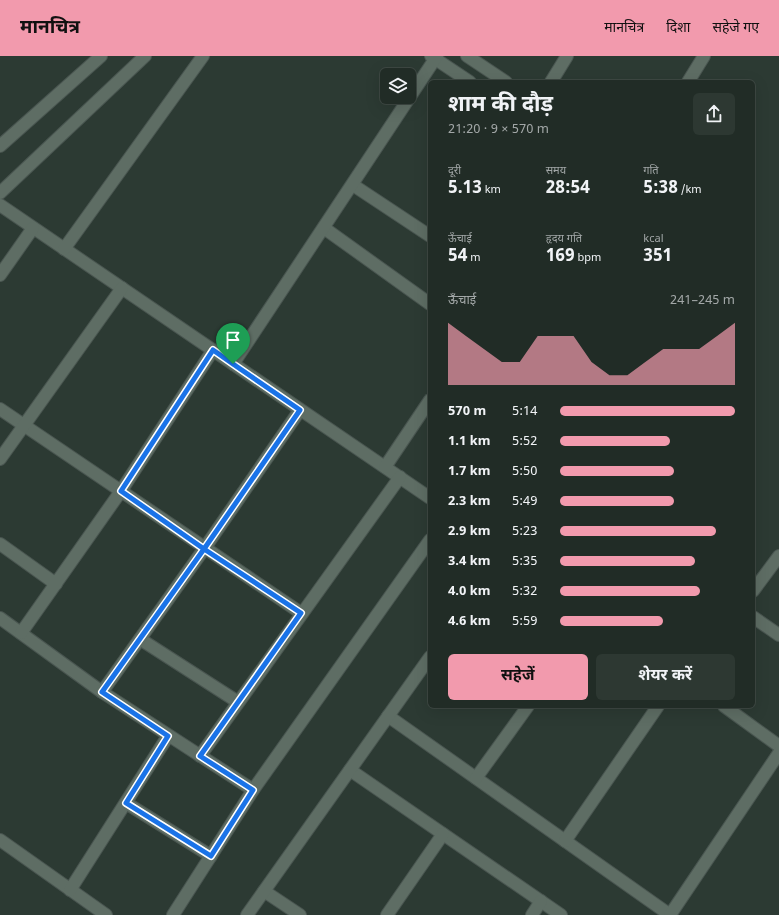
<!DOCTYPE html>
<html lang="hi">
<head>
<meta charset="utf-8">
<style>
  body { margin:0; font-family:Georgia,"Noto Sans Devanagari",serif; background:#2d3832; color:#f1f3f6; height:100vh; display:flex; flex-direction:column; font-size:15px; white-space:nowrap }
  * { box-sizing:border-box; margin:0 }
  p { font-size:13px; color:#a2a7a7 }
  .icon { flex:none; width:22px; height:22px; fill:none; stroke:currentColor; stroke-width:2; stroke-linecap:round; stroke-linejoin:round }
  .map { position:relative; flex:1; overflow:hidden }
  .side { position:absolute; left:428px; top:24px; width:327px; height:628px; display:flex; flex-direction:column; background:#212c26; border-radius:6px; box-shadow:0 4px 16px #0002,0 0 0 1px #3e4843 }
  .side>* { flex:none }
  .buttons { position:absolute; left:380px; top:12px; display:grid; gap:8px }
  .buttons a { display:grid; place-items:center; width:36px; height:36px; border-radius:6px; background:#212c26; box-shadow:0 4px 16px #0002,0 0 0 1px #3e4843; font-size:20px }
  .pin { position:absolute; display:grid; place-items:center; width:34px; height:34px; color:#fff; margin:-41px -17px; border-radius:50% 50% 50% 0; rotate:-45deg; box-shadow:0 0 4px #0007 }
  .pin .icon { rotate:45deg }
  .round { display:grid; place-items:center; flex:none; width:42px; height:42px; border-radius:6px; background:#2d3832 }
  .summary { display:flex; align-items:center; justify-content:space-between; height:68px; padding:0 20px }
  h1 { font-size:22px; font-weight:700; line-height:30px }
  .figures { display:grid; grid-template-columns:repeat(3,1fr); gap:6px; height:68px; padding:4px 20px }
  .figures div { display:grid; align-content:center }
  .figures b { font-size:17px; font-weight:700 }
  .figures small { font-size:11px; font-weight:400 }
  .figures p { font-size:11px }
  .chart { height:112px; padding:8px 20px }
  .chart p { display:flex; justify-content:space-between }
  .chart svg { width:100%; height:72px; margin-top:4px; fill:#f29aad; opacity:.7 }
  .cta { display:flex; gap:8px; margin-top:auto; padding:8px 20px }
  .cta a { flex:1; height:46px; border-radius:6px; background:#f29aad; color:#111; font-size:16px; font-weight:700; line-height:46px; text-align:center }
  .cta a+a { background:#2d3832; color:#f1f3f6 }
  ul { padding:0 20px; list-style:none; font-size:13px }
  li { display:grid; grid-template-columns:64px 48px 1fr; align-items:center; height:30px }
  li i { height:10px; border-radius:5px; background:#f29aad }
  header { display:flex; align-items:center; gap:24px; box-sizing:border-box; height:56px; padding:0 20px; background:#f29aad; color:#111 }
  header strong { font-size:19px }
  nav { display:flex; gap:22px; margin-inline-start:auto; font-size:14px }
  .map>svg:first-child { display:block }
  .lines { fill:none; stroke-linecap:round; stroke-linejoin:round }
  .minor-casing { stroke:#4a5651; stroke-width:14 }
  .minor { stroke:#5e6d64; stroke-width:12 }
  .route-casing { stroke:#fff; stroke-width:8 }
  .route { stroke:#1a73e8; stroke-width:5 }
</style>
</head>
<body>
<header>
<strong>मानचित्र</strong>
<nav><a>मानचित्र</a><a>दिशा</a><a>सहेजे गए</a></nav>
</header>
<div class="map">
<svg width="779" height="859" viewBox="0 0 779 859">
  <rect width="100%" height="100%" fill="#2c3a33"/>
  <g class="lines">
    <g class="minor-casing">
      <g id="minor">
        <path d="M 431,0 L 470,26"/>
        <path d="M 467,0 L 506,26"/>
        <path d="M 551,26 L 567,0"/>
        <path d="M 688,26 L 704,0"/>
        <path d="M 0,90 L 101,0"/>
        <path d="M 353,129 L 430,180"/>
        <path d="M 0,137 L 145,0"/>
        <path d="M 0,149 L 430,442"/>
        <path d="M 324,172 L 430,248"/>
        <path d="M 64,193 L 203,0"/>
        <path d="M 0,219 L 33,172"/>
        <path d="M 233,308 L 437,0"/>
        <path d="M 0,353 L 301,557"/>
        <path d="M 0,403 L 122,232"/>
        <path d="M 385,411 L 430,344"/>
        <path d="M 0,488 L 56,528"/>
        <path d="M 753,535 L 779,500"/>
        <path d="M 753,561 L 779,579"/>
        <path d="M 0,562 L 102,636 L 253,734"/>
        <path d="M 21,577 L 121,435 L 213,294"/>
        <path d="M 140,583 L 238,646"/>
        <path d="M 102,636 L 204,493 L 300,354"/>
        <path d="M 724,650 L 779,690"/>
        <path d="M 388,660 L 670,859"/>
        <path d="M 200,700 L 400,421"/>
        <path d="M 350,714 L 561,859"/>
        <path d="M 476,722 L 528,650"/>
        <path d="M 126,747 L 211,800"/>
        <path d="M 0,784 L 106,859"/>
        <path d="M 565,785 L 658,650"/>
        <path d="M 70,834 L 168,680"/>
        <path d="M 264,835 L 300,859"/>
        <path d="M 173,859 L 253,734 L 430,484"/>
        <path d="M 247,859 L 430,601"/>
        <path d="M 387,859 L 443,778"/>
        <path d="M 532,859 L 541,845"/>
        <path d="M 670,859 L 779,697"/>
      </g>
    </g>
    <use href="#minor" class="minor"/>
  </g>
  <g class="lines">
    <g class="route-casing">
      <path id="route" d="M 233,308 L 213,294 L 121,435 L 204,493 L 102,636 L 168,680 L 126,747 L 211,800 L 253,734 L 200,700 L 301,557 L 204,493 L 300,354 L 233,308"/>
    </g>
    <use href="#route" class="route"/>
  </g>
</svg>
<div class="buttons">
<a><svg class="icon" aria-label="layers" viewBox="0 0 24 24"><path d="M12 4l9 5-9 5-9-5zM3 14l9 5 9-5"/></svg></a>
</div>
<div class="pin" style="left:233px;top:308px;background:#1e9e55"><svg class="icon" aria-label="arrive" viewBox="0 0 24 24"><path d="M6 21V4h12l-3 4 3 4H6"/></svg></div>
<section class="side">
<div class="summary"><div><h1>शाम की दौड़</h1><p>21:20 · 9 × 570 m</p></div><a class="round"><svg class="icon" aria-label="share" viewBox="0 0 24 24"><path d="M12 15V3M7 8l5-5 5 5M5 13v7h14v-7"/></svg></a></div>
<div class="figures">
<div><p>दूरी</p><b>5.13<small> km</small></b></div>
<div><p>समय</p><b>28:54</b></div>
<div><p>गति</p><b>5:38<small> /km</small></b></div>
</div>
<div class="figures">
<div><p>ऊँचाई</p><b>54<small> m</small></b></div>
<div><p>हृदय गति</p><b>169<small> bpm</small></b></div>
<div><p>kcal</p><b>351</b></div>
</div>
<div class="chart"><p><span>ऊँचाई</span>241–245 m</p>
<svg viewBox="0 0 160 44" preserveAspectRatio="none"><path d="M0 44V6L10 14L20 22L30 30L40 30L50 14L60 14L70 14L80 30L90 38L100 38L110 30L120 22L130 22L140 22L150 14L160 6V44z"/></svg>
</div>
<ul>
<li><b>570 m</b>5:14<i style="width:100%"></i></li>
<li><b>1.1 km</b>5:52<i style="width:63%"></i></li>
<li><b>1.7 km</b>5:50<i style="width:65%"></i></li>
<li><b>2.3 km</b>5:49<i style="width:65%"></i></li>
<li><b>2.9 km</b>5:23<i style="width:89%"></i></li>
<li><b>3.4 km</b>5:35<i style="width:77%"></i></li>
<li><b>4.0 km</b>5:32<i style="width:80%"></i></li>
<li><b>4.6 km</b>5:59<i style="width:59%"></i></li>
</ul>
<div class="cta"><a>सहेजें</a><a>शेयर करें</a></div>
</section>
</div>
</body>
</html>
